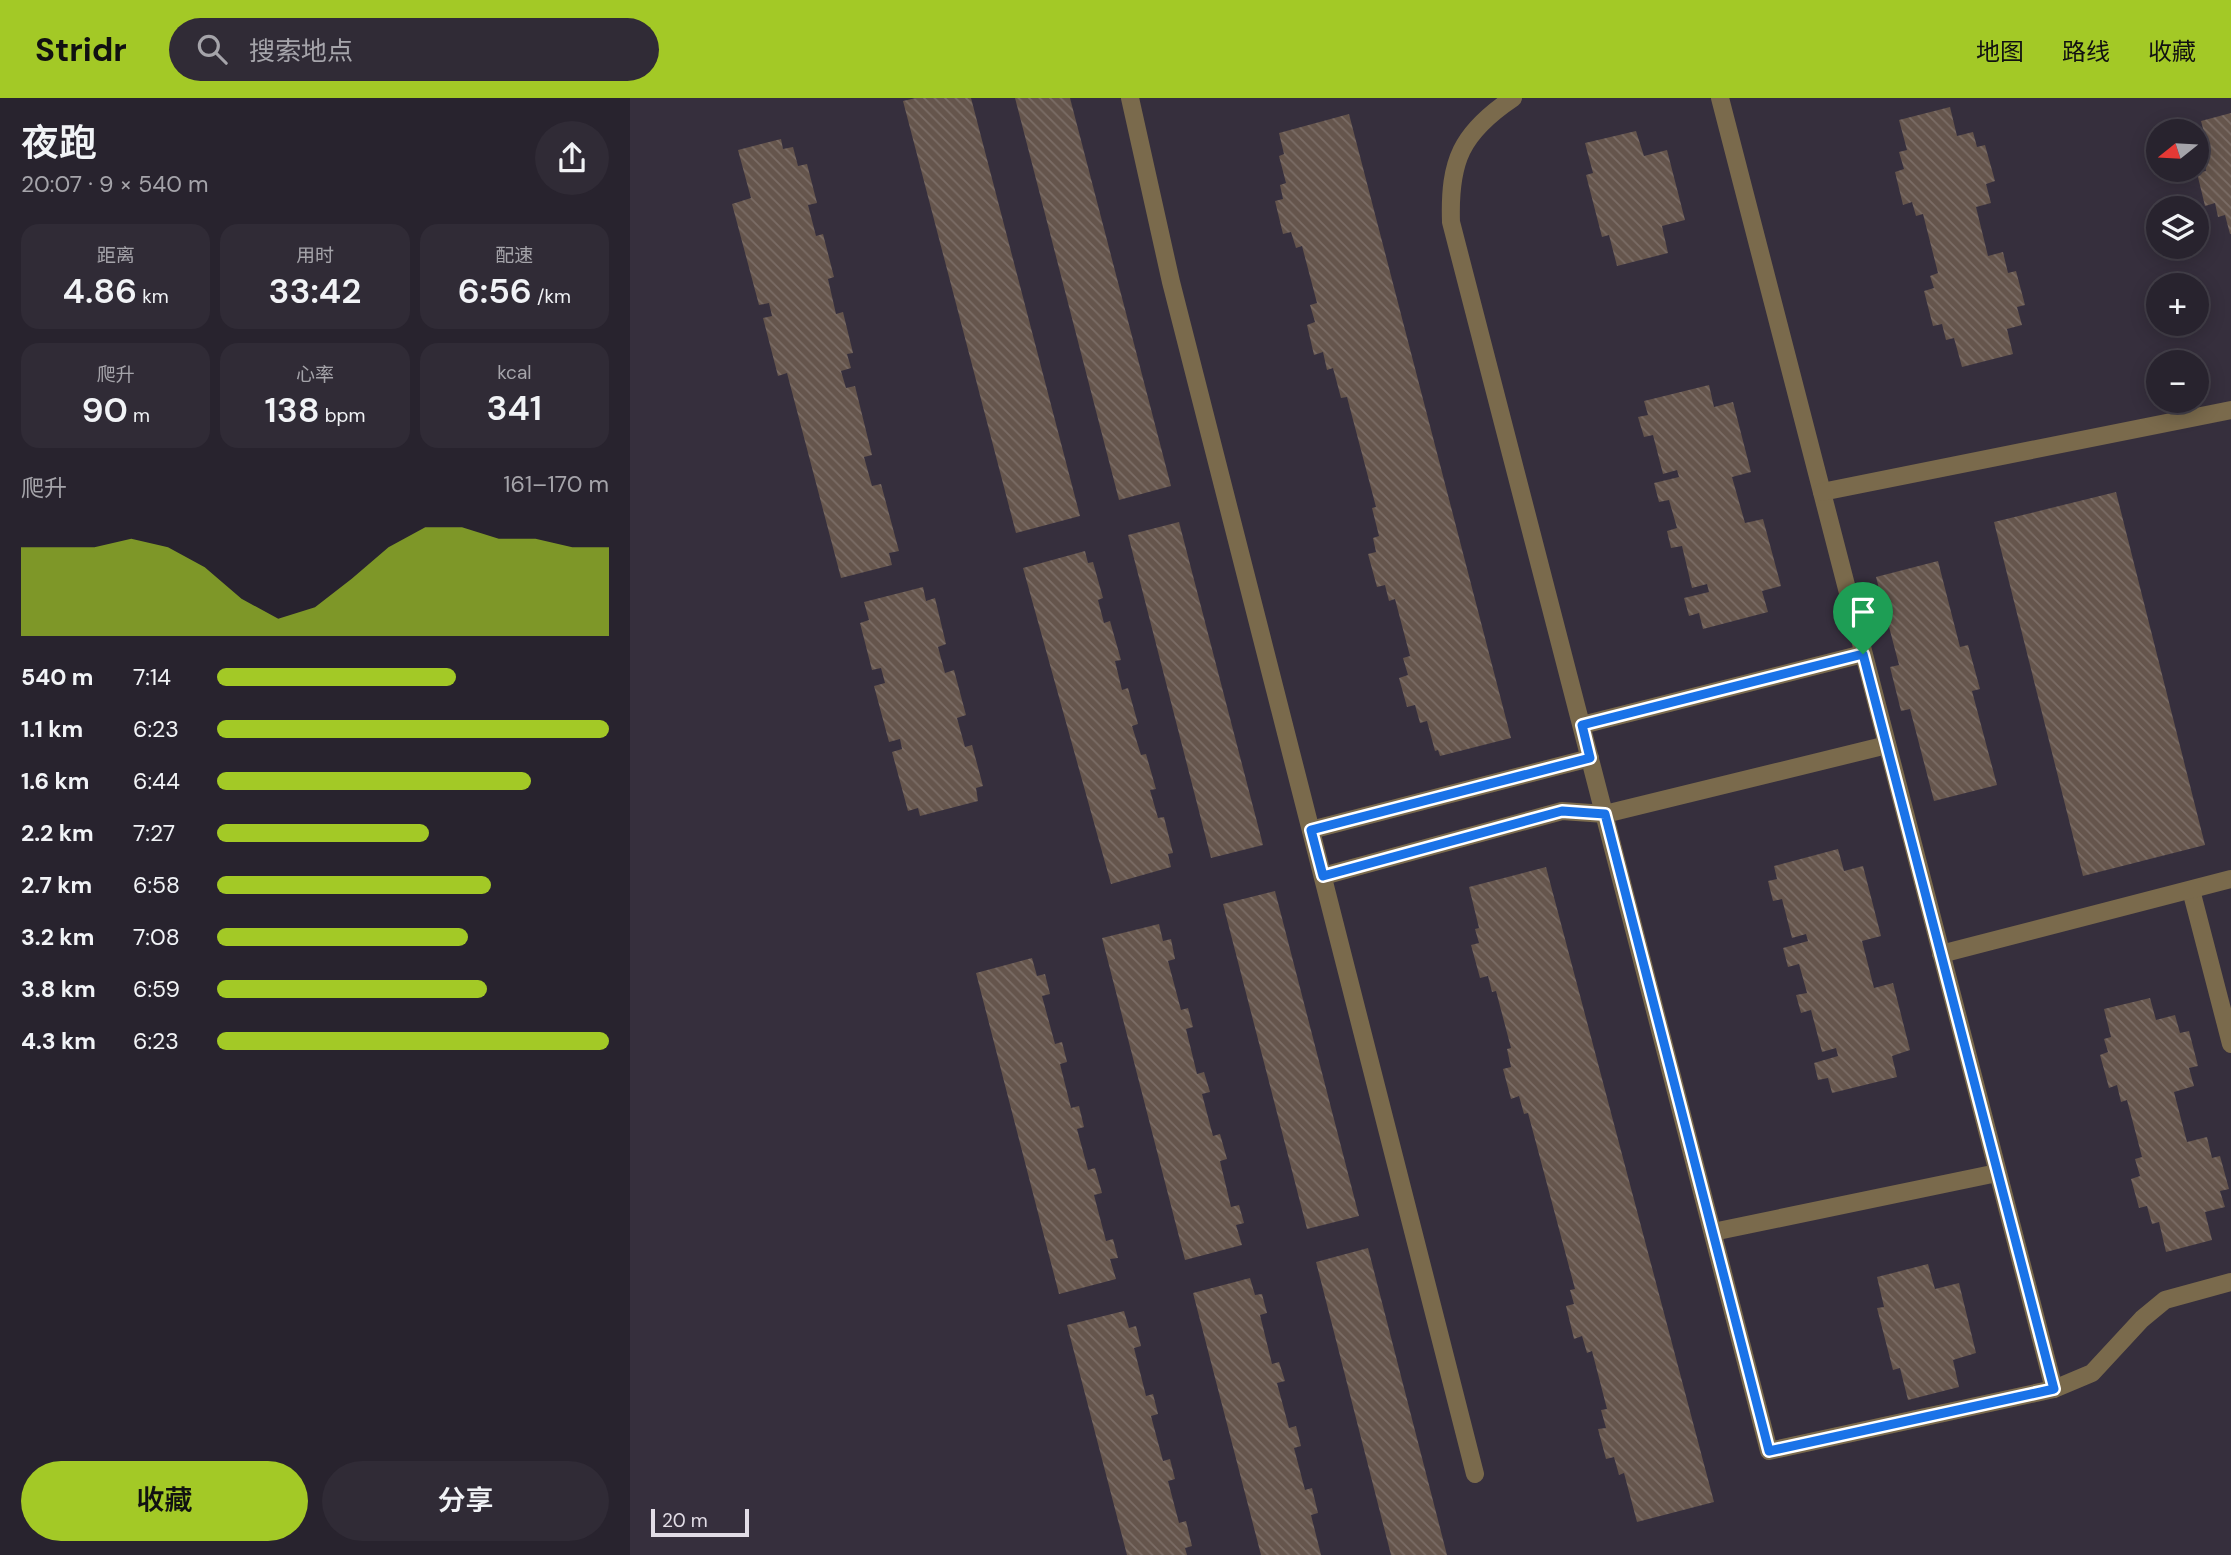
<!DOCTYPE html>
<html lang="zh">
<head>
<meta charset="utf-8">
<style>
  body { margin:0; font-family:"DM Sans","Noto Sans SC",sans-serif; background:#302b36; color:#f1f3f6; height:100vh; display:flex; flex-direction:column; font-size:26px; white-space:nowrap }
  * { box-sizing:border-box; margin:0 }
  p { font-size:23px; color:#a5a4aa }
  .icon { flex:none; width:38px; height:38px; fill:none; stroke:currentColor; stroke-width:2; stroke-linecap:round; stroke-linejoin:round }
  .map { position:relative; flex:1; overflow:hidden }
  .side { display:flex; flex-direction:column; background:#28232e; width:630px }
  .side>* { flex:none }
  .needle { width:46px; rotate:252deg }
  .buttons { position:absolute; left:1516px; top:21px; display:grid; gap:14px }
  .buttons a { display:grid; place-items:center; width:63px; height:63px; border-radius:50%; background:#28232e; box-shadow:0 4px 18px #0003,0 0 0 2px #44404a; font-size:35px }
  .scale { position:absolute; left:21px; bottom:18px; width:98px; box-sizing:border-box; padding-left:7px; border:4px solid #e2dde6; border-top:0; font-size:19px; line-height:24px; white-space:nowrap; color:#e2dde6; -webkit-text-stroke:5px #362f3d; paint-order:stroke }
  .pin { position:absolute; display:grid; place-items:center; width:60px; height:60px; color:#fff; margin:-72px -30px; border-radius:50% 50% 50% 0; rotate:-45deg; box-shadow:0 0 7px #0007 }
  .pin .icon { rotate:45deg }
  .round { display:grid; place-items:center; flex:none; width:74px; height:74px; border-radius:37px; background:#302b36 }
  .headline { display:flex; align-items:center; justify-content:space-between; height:119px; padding:0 21px }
  h1 { font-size:38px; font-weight:600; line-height:52px }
  .stats { display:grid; grid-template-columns:repeat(3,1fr); gap:10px; height:119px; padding:7px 21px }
  .stats div { display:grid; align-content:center; border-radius:18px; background:#302b36; text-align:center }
  .stats b { font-size:35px; font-weight:600 }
  .stats small { font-size:19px; font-weight:400 }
  .stats p { font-size:19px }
  .chart { height:196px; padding:14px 21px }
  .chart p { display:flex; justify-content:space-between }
  .chart svg { width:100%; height:126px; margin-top:7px; fill:#a3c926; opacity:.7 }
  .primary-button { display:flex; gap:14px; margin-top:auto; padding:14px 21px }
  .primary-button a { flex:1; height:80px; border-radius:42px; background:#a3c926; color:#111; font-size:28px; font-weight:600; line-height:80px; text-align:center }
  .primary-button a+a { background:#302b36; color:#f1f3f6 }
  ul { padding:0 21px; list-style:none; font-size:23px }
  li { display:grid; grid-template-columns:112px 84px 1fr; align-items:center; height:52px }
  li i { height:18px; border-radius:9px; background:#a3c926 }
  header { display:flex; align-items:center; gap:42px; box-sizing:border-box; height:98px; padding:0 35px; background:#a3c926; color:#111 }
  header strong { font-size:33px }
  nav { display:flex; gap:38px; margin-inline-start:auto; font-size:24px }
  .search { width:490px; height:63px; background:#302b36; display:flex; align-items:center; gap:18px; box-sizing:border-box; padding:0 24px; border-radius:38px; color:#a5a4aa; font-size:26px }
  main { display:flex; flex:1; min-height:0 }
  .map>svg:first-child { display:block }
  .building { fill:url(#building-back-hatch) }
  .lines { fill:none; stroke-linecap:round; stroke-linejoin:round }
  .service { stroke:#7a6a4c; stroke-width:18 }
  .minor { stroke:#7a6a4c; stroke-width:18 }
  .route-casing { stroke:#fff; stroke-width:14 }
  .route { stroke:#1a73e8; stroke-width:9 }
</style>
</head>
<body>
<header>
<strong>Stridr</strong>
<div class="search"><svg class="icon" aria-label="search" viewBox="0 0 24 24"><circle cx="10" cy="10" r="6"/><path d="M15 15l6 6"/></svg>搜索地点</div>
<nav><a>地图</a><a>路线</a><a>收藏</a></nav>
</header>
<main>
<section class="side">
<div class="headline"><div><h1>夜跑</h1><p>20:07 · 9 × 540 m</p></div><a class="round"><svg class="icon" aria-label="share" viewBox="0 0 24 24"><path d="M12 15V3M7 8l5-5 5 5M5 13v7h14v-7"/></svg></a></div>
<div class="stats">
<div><p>距离</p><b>4.86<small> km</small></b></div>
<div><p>用时</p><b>33:42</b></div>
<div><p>配速</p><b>6:56<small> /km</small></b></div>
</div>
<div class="stats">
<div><p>爬升</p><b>90<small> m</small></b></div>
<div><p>心率</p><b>138<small> bpm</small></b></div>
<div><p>kcal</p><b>341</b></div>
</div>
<div class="chart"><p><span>爬升</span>161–170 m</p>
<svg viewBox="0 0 160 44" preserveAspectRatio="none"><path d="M0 44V13L10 13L20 13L30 10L40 13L50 20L60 31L70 38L80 34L90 24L100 13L110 6L120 6L130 10L140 10L150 13L160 13V44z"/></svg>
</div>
<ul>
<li><b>540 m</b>7:14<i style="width:61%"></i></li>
<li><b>1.1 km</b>6:23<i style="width:100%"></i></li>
<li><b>1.6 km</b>6:44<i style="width:80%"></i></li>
<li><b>2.2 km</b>7:27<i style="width:54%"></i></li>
<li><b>2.7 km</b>6:58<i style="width:70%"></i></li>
<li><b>3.2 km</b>7:08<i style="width:64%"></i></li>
<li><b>3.8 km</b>6:59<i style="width:69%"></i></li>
<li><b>4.3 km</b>6:23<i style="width:100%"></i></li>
</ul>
<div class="primary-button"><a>收藏</a><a>分享</a></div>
</section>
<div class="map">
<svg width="1601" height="1457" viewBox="0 0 1601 1457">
  <defs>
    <pattern id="building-back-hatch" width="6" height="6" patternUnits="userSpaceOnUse" patternTransform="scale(1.75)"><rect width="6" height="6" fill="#65554c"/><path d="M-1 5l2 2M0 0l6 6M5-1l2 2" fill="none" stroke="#7b6d66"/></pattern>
  </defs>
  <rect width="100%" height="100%" fill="#362f3d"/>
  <g class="building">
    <path d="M 286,0 L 341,0 L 450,418 L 386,435 L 273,3 Z"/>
    <path d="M 385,0 L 440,0 L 541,388 L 489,402 Z"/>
    <path d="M 1320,9 L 1327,38 L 1343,34 L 1347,49 L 1355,47 L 1365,83 L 1356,86 L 1361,105 L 1346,109 L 1358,158 L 1373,154 L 1378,175 L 1386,173 L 1395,207 L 1387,209 L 1392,227 L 1377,231 L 1383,256 L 1332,269 L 1324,240 L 1316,242 L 1312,226 L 1303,228 L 1294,193 L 1304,190 L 1300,178 L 1308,175 L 1293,116 L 1286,118 L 1282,104 L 1273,107 L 1265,74 L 1274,71 L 1269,54 L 1277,52 L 1269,22 Z"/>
    <path d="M 1601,15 L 1601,136 L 1600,136 L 1595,117 L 1588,119 L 1585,105 L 1575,108 L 1567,75 L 1576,73 L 1572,54 L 1579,53 L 1571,23 Z"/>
    <path d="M 719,16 L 881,640 L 810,658 L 808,652 L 805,653 L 797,623 L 790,625 L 785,607 L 777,609 L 769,580 L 778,577 L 773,560 L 780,558 L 765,501 L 759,503 L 755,487 L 747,489 L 738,456 L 746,454 L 743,440 L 749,438 L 742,410 L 746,409 L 717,299 L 711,300 L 703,270 L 697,272 L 693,254 L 684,257 L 677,227 L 685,224 L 680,207 L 687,205 L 672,148 L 666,150 L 661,134 L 653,136 L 645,103 L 653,101 L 650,87 L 656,85 L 649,58 L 654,56 L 649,35 Z"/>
    <path d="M 1006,33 L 1014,58 L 1037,52 L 1055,122 L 1032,128 L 1038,155 L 987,168 L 979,137 L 972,139 L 956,77 L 963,75 L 955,45 Z"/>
    <path d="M 151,41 L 153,51 L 163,49 L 168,68 L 177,66 L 187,105 L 178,107 L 186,138 L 193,136 L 204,179 L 198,181 L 206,216 L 213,214 L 223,255 L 217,256 L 221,270 L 211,273 L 216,290 L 225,288 L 242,357 L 234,359 L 242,388 L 251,386 L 269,453 L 259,455 L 262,467 L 211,480 L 157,275 L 148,278 L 133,220 L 142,218 L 139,205 L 129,207 L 102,106 L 121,100 L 108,52 Z"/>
    <path d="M 1079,287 L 1084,309 L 1103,304 L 1121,374 L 1102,379 L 1115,425 L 1133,421 L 1151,488 L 1132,493 L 1138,514 L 1073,531 L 1069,515 L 1059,518 L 1054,500 L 1079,494 L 1077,486 L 1062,490 L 1052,448 L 1041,450 L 1037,433 L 1047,430 L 1039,402 L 1029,404 L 1024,385 L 1049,379 L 1047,372 L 1033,376 L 1023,337 L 1014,339 L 1008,319 L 1018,317 L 1014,303 Z"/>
    <path d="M 1486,394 L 1575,747 L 1453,778 L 1364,424 Z"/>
    <path d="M 549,424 L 633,747 L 581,760 L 498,437 Z"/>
    <path d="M 455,453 L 458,465 L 463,464 L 473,500 L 468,502 L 474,525 L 480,523 L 491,562 L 485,563 L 492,592 L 498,590 L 508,626 L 502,628 L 511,657 L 516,656 L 526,691 L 520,692 L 528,720 L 534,719 L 543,755 L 538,756 L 541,769 L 481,786 L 393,470 Z"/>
    <path d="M 1308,463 L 1330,549 L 1338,547 L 1350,591 L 1342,593 L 1367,687 L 1304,703 L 1280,611 L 1271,613 L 1260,569 L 1269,567 L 1246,479 Z"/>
    <path d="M 293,489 L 296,503 L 305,500 L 316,546 L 308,549 L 315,575 L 324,572 L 336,617 L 327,620 L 335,649 L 342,647 L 353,688 L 346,690 L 348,703 L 290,718 L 288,710 L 278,713 L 262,654 L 272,651 L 270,641 L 259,644 L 244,588 L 255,585 L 251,570 L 242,572 L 230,525 L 239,522 L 234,504 Z"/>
    <path d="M 1208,751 L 1214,773 L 1233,768 L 1251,838 L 1232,843 L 1244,890 L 1263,885 L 1280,952 L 1262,958 L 1267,979 L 1202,995 L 1198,980 L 1188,982 L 1184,965 L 1208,958 L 1206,950 L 1192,954 L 1181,912 L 1171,915 L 1166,897 L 1177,895 L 1169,866 L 1158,869 L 1153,850 L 1178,843 L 1176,836 L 1162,840 L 1152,801 L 1143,803 L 1138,783 L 1147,781 L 1144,768 Z"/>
    <path d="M 916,769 L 1084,1404 L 1007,1424 L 994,1375 L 989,1377 L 984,1359 L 976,1361 L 968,1331 L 976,1330 L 971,1312 L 977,1311 L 962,1253 L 957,1255 L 952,1238 L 944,1241 L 936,1208 L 944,1206 L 940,1192 L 945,1191 L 898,1015 L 894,1016 L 889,998 L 881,1001 L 873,971 L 881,969 L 877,951 L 881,950 L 866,893 L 862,894 L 858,878 L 850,880 L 841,847 L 849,845 L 845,831 L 849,830 L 839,789 Z"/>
    <path d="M 645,793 L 729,1118 L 677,1131 L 593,806 Z"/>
    <path d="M 529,826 L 533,843 L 541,841 L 545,861 L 538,863 L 551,912 L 558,910 L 563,929 L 556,931 L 567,976 L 574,974 L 580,994 L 572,996 L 583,1038 L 590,1036 L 597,1061 L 590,1063 L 601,1109 L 609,1107 L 614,1125 L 606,1127 L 612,1147 L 555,1162 L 472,840 Z"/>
    <path d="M 402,860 L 407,878 L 415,876 L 420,896 L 412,898 L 425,946 L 432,944 L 437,964 L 430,966 L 441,1010 L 449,1008 L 454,1029 L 447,1031 L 458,1072 L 465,1070 L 472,1095 L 464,1097 L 476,1143 L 483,1141 L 488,1160 L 480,1161 L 486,1181 L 429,1196 L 346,875 Z"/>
    <path d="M 1520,900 L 1526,922 L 1545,917 L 1550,935 L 1559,933 L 1568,968 L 1559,970 L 1564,988 L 1544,994 L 1557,1044 L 1577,1039 L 1582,1060 L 1590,1058 L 1599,1091 L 1590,1093 L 1595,1109 L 1575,1114 L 1582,1142 L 1536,1154 L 1529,1124 L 1522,1126 L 1517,1108 L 1509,1110 L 1501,1081 L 1510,1078 L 1505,1061 L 1512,1059 L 1497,1002 L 1491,1004 L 1487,987 L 1479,990 L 1470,957 L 1478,954 L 1474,941 L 1481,939 L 1474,911 Z"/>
    <path d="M 738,1150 L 817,1457 L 761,1457 L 686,1164 Z"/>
    <path d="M 1298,1166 L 1305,1191 L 1329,1185 L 1346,1255 L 1323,1262 L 1329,1289 L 1278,1302 L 1270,1270 L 1263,1272 L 1247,1210 L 1254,1209 L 1247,1179 Z"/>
    <path d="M 620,1180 L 625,1197 L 632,1196 L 637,1215 L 630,1217 L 642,1266 L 649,1264 L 655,1283 L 647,1285 L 659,1330 L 666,1328 L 671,1348 L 664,1350 L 675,1392 L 682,1390 L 688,1415 L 681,1417 L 691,1457 L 631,1457 L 563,1195 Z"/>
    <path d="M 494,1213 L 499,1230 L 506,1228 L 511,1248 L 504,1250 L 516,1298 L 523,1296 L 528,1316 L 521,1318 L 533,1363 L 540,1361 L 545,1381 L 538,1383 L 549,1425 L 556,1423 L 562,1448 L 555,1450 L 557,1457 L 497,1457 L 437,1227 Z"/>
  </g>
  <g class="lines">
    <g class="service">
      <path d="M 883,0 C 831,35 819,63 821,124 L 1139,1353 L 1424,1291 L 1462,1275 L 1512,1221 L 1535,1202 L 1601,1184"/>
      <path d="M 1090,0 L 1424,1291"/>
      <path d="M 1192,394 L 1601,312"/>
      <path d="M 952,627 L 1233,556"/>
      <path d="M 681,732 L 960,660"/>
      <path d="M 693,778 L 932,713 L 975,716 L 1257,647"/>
      <path d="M 1561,792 L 1601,946"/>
      <path d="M 1311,856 L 1601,781"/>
      <path d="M 1083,1134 L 1367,1075"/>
    </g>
    <path class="minor" d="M 500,0 L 541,184 L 845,1376"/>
  </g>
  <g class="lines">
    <g class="route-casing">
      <path id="route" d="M 1233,556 L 1424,1291 L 1139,1353 L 975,716 L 932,713 L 693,778 L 681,732 L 960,660 L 952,627 Z"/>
    </g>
    <use href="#route" class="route"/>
  </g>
</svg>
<div class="buttons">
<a><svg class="needle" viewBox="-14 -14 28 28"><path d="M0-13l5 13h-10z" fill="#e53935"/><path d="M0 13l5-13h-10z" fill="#a5a4aa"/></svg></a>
<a><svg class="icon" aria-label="layers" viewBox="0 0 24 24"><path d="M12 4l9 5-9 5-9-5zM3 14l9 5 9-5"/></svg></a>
<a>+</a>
<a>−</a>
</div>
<div class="scale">20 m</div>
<div class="pin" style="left:1233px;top:556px;background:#1e9e55"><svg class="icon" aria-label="arrive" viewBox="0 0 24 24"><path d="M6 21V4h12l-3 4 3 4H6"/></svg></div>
</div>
</main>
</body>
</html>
